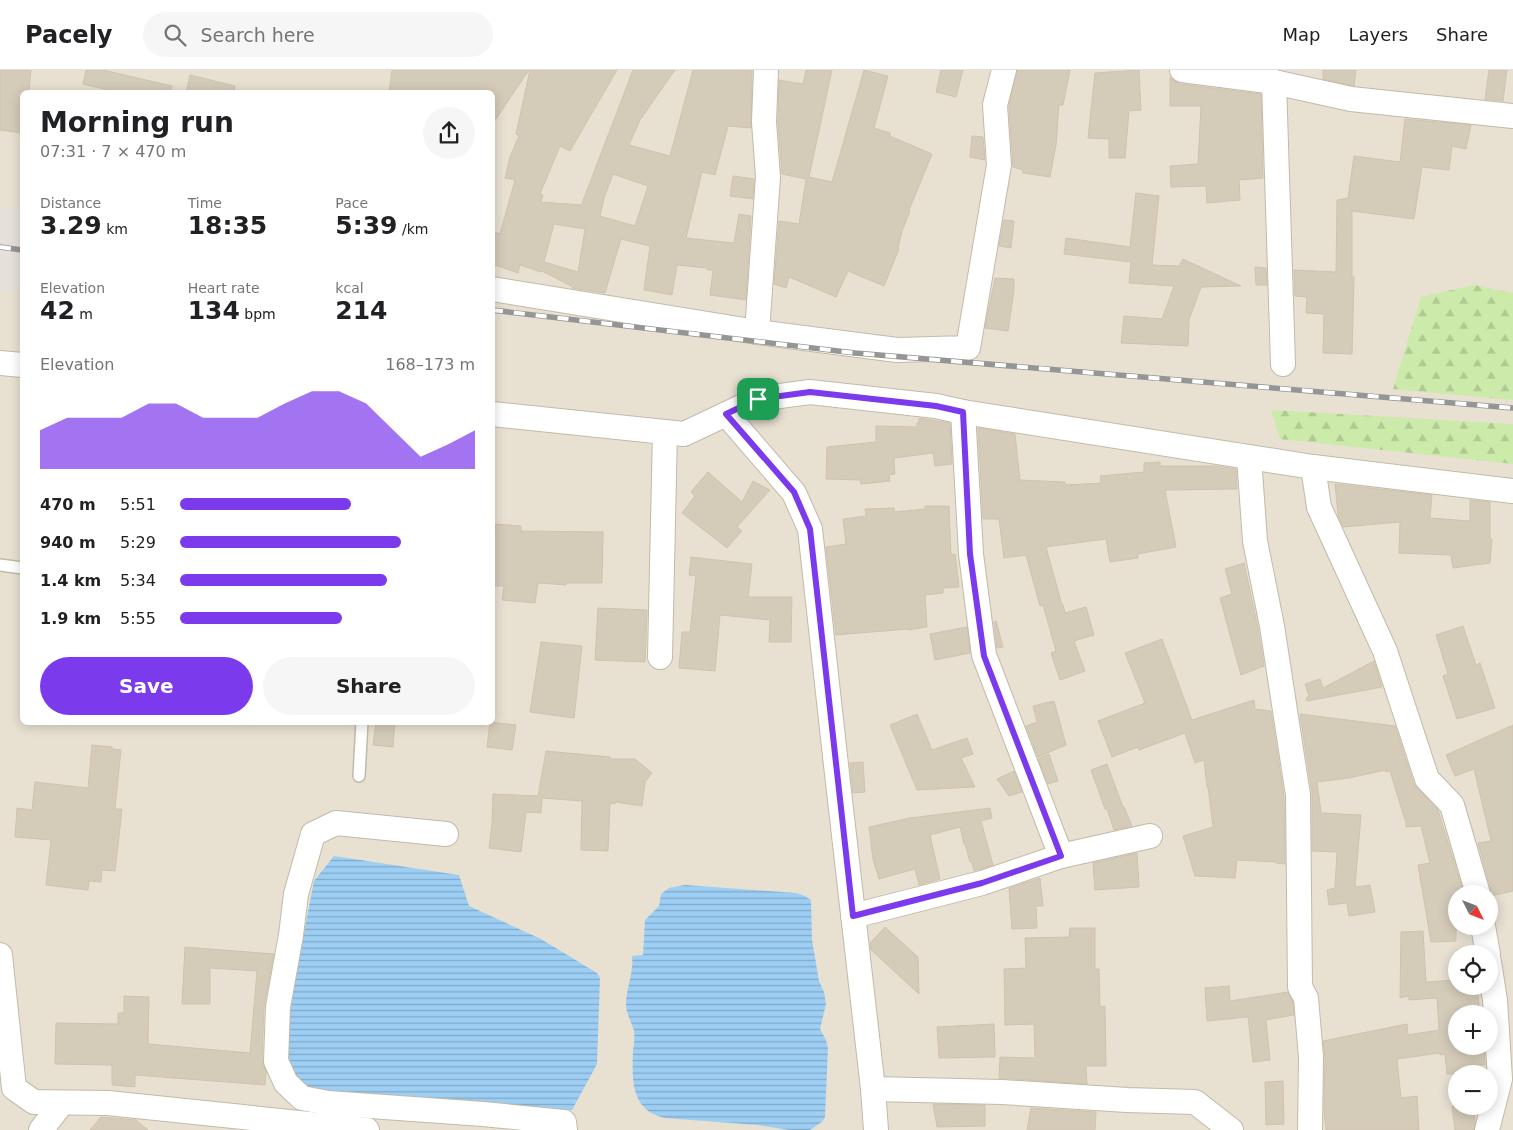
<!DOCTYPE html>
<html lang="en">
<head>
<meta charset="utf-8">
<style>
  body { margin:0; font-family:"DejaVu Sans",sans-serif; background:#f6f6f6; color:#202124; height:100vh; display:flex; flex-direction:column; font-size:19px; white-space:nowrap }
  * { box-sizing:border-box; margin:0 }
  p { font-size:16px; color:#757577 }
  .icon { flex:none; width:28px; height:28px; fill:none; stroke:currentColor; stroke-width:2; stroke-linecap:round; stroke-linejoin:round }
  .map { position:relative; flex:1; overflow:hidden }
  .details { position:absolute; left:20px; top:20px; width:475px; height:635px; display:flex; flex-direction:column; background:#fff; border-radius:8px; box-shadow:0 2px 12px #0003 }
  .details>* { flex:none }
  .needle { width:32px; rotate:132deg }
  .controls { position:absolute; left:1448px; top:815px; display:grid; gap:10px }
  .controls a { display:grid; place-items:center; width:50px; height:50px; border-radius:50%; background:#fff; box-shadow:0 2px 12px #0003; font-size:25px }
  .pin { position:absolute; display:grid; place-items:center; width:42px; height:42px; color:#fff; margin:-21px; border-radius:10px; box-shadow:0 2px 8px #0006 }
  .round { display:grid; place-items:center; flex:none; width:52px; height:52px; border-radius:26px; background:#f6f6f6 }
  .summary { display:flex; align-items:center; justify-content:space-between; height:85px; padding:0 20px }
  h1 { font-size:28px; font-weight:700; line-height:38px }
  .figures { display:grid; grid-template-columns:repeat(3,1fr); gap:8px; height:85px; padding:5px 20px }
  .figures div { display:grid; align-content:center }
  .figures b { font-size:25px; font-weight:700 }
  .figures small { font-size:14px; font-weight:400 }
  .figures p { font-size:14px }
  .chart { height:140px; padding:10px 20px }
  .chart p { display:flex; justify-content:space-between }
  .chart svg { width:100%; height:90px; margin-top:5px; fill:#7c3aed; opacity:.7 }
  .primary-button { display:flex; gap:10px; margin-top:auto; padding:10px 20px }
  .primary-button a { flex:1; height:58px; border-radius:30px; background:#7c3aed; color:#fff; font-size:20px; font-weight:700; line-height:58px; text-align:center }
  .primary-button a+a { background:#f6f6f6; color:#202124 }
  ul { padding:0 20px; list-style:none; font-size:16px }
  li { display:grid; grid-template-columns:80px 60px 1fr; align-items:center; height:38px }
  li i { height:12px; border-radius:6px; background:#7c3aed }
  header { display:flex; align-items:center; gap:30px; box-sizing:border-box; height:70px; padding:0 25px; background:#fff; border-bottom:1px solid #e0e0e0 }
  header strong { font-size:24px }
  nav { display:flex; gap:28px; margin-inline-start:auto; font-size:18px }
  .search { width:350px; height:45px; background:#f6f6f6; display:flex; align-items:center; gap:12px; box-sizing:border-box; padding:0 18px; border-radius:28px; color:#757577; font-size:19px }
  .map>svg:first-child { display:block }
  .residential { fill:#e8e1d2; fill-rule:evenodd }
  .industrial { fill:#e5e0d9 }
  .forest { fill:url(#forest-firs) }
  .water { fill:url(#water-rules) }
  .building { fill:#d5cbb9; stroke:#d1c3ac; fill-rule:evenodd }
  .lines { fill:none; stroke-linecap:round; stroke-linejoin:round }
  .service-casing { stroke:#c2baa9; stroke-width:14 }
  .minor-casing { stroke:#c2baa9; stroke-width:26 }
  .service { stroke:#fff; stroke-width:11 }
  .minor { stroke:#fff; stroke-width:24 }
  .rail-casing { stroke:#959595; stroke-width:5.5 }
  .rail { stroke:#fff; stroke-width:4; stroke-dasharray:11; stroke-linecap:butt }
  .route-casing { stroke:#fff; stroke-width:10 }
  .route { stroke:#7c3aed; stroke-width:6 }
</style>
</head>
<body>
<header>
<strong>Pacely</strong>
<div class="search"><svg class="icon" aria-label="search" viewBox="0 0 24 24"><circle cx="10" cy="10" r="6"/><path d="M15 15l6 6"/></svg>Search here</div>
<nav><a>Map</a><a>Layers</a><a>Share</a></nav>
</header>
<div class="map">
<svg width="1513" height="1060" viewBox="0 0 1513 1060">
  <defs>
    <pattern id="forest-firs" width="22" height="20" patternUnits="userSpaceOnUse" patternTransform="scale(1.25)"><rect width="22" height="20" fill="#cceaaa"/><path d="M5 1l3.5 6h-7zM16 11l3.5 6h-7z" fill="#b1ca93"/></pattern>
    <pattern id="water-rules" width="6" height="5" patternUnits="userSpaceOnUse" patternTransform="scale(1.25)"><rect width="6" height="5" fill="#9dcef4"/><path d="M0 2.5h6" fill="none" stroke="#82a9c6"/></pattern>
  </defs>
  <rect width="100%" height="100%" fill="#f3efe4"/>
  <path class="residential" d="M 0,0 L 1513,0 L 1513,1060 L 0,1060 ZM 22,22 L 492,22 L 492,652 L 22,652 ZM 1456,824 L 1489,824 L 1489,856 L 1456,856 ZM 1456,884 L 1489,884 L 1489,916 L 1456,916 ZM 1456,944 L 1489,944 L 1489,976 L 1456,976 ZM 1456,1004 L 1489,1004 L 1489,1036 L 1456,1036 Z"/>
  <path class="industrial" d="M 0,138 L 22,141 L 22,223 L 0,222 Z"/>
  <g class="forest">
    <path d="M 1474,215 L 1513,223 L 1513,330 L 1393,319 L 1421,227 Z"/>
    <path d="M 1271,340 L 1513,354 L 1513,394 L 1280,369 Z"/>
  </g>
  <g class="water">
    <path d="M 334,786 L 459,805 L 469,836 L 541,869 L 597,903 L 600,908 L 597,994 L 572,1040 L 448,1033 L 302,1021 L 286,993 L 290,934 L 314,811 Z"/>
    <path d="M 685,815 L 796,823 L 805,826 L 811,830 L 812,870 L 819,911 L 824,922 L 826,934 L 820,959 L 826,970 L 828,978 L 825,1047 L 822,1052 L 810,1060 L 789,1060 L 757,1055 L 665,1048 C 630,1040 632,1009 633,980 C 634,974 635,967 634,961 C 632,952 626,944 626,935 C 626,918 634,903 632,886 L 643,885 L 645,850 L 659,836 L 661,824 L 669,818 Z"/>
  </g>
  <g class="building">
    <path d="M 0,0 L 31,0 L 29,22 L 22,22 L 22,63 L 0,60 Z"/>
    <path d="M 86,0 L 103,0 L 172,16 L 171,22 L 116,22 L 83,14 Z"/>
    <path d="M 392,0 L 529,0 L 492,55 L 492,22 L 389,22 Z"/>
    <path d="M 530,0 L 617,0 L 570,81 L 560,76 L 540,124 L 543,125 L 541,132 L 582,135 L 584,128 L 633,0 L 675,0 L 640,50 L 629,75 L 670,86 L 693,0 L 752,0 L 751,58 L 728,56 L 715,105 L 702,102 L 686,168 L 734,173 L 739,144 L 751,146 L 746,230 L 710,225 L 713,200 L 707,200 L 707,198 L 677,195 L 672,225 L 644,220 L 650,176 L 621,169 L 605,223 L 572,218 L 573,217 L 542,201 L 541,202 L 520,195 L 518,203 L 492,194 L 492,161 L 500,164 L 515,110 L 505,108 L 510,87 L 519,66 L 516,64 ZM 613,104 L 648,116 L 635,156 L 600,146 L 604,128 ZM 554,154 L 585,159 L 578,202 L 544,192 Z"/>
    <path d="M 806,0 L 832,0 L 809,107 L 832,112 L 864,0 L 888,6 L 874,58 L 890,63 L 890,66 L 932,84 L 909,140 L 910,141 L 902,161 L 898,178 L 899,179 L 884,216 L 848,201 L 836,227 L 789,207 L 786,218 L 774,214 L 779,151 L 799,154 L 806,109 L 782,104 L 778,52 L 779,10 L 803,14 Z"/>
    <path d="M 941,0 L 963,0 L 956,27 L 936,22 Z"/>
    <path d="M 1017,0 L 1070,0 L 1063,35 L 1059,35 L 1056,75 L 1050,107 L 1023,103 L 1023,100 L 1013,97 L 1009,36 Z"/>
    <path d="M 1139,0 L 1141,40 L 1129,41 L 1125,88 L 1109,88 L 1109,69 L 1088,68 L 1095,3 Z"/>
    <path d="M 1323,0 L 1356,0 L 1354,16 L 1323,9 Z"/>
    <path d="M 1489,0 L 1507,0 L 1503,31 L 1485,29 Z"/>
    <path d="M 190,5 L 235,16 L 234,22 L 186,22 Z"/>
    <path d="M 1170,7 L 1174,11 L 1180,14 L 1261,24 L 1263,108 L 1239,110 L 1240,130 L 1207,133 L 1206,116 L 1171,117 L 1170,96 L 1198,94 L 1201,36 L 1170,36 Z"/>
    <path d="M 1405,49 L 1471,55 L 1466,79 L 1452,76 L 1449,100 L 1422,97 L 1414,149 L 1352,141 L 1352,207 L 1354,207 L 1352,284 L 1323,283 L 1324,244 L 1306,243 L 1307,227 L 1295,226 L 1294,200 L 1336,202 L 1337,130 L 1348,128 L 1354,86 L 1400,92 Z"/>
    <path d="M 972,66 L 983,67 L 985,90 L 970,87 Z"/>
    <path d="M 733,106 L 754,109 L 753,129 L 730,126 Z"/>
    <path d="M 1136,123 L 1159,126 L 1152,195 L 1179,196 L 1183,189 L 1241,216 L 1201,217 L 1189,250 L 1188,276 L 1121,273 L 1124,246 L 1162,249 L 1174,216 L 1129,213 L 1131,192 L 1064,184 L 1066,168 L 1130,177 Z"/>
    <path d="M 1004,150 L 1014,151 L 1011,178 L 999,176 Z"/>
    <path d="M 1255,197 L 1266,198 L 1267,215 L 1256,215 Z"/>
    <path d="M 995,208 L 1014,209 L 1014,221 L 1008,261 L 985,258 Z"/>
    <path d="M 919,348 L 950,353 L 952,394 L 935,396 L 933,383 L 894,388 L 895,404 L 889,405 L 890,411 L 861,414 L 860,410 L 826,409 L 827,377 L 876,372 L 876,356 L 917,357 L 917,353 L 919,353 Z"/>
    <path d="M 978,358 L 1015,364 L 1020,410 L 1065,412 L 1065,415 L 1101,413 L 1100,406 L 1144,402 L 1144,393 L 1160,392 L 1160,396 L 1217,396 L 1236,399 L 1237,419 L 1165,420 L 1176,477 L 1138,484 L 1138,488 L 1110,492 L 1106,469 L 1046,477 L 1062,535 L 1063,535 L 1065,543 L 1086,537 L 1094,565 L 1074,571 L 1085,601 L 1060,610 L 1051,583 L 1056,581 L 1043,535 L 1040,536 L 1026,485 L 1004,488 L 999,449 L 983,449 Z"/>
    <path d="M 708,402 L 742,432 L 753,411 L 770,420 L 737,457 L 742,461 L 727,478 L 682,443 L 695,426 L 691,422 Z"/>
    <path d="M 1335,414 L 1432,425 L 1430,448 L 1470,451 L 1470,430 L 1490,432 L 1490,469 L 1492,469 L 1490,493 L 1453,498 L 1451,485 L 1399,483 L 1400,452 L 1343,457 L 1338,445 Z"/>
    <path d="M 925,436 L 949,436 L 951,485 L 955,484 L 959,517 L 943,518 L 943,523 L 925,525 L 927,557 L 908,560 L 907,559 L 836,565 L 826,477 L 846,474 L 843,449 L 866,446 L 865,439 L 894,438 L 894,442 L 925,439 Z"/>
    <path d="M 495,454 L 521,456 L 521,461 L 603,462 L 602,513 L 566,513 L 566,515 L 538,513 L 535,533 L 502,530 L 504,516 L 492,516 Z"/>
    <path d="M 691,487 L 752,494 L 748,527 L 792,527 L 791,572 L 769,572 L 770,550 L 720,545 L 715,601 L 679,598 L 682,562 L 690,562 L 696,506 L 689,505 Z"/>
    <path d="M 1244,493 L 1258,558 L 1264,596 L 1241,605 L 1220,528 L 1232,524 L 1225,499 Z"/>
    <path d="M 598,538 L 647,540 L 645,592 L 595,590 Z"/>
    <path d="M 996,551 L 1003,577 L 997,578 L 994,552 Z"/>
    <path d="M 1463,556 L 1476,595 L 1480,593 L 1495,638 L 1457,649 L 1443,606 L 1448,604 L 1436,565 Z"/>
    <path d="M 967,557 L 970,583 L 935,590 L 930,564 Z"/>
    <path d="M 1162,569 L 1192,650 L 1254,630 L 1255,639 L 1271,641 L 1284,726 L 1285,794 L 1276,793 L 1276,792 L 1237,790 L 1235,808 L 1195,806 L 1183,766 L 1213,757 L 1208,717 L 1207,717 L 1204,690 L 1195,693 L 1185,663 L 1139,680 L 1138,677 L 1112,687 L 1098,651 L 1145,633 L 1125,583 Z"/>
    <path d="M 541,572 L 582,576 L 574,648 L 530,642 Z"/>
    <path d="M 1374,591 L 1382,617 L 1307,631 L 1306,628 L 1309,626 L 1305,614 L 1320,609 L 1323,618 Z"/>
    <path d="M 1054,631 L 1066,675 L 1038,687 L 1026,656 L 1037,652 L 1033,636 Z"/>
    <path d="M 917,644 L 932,680 L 967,668 L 973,684 L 961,688 L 975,717 L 917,720 L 890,655 Z"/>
    <path d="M 1300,644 L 1395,656 L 1414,714 L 1438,740 L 1464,824 L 1456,824 L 1456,871 L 1431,872 L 1418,795 L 1430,793 L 1421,756 L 1406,757 L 1406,750 L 1405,750 L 1390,701 L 1386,702 L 1386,700 L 1349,708 L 1317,712 L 1321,743 L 1361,745 L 1355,817 L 1370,815 L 1375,842 L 1349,846 L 1347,833 L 1329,835 L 1327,820 L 1335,818 L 1337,782 L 1312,781 L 1312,723 Z"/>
    <path d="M 376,652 L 395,652 L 393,677 L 373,675 Z"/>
    <path d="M 490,652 L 516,655 L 512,680 L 487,677 Z"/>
    <path d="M 1513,655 L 1513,821 L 1491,826 L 1491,820 L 1478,773 L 1491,771 L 1474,699 L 1455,706 L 1446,685 Z"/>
    <path d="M 92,675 L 112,677 L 112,679 L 121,680 L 115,739 L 122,739 L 115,801 L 102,800 L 101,812 L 89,811 L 88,820 L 46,815 L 51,770 L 15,767 L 17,738 L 32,740 L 35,712 L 88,718 Z"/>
    <path d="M 546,681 L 610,687 L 610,689 L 635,689 L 652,703 L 645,712 L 642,736 L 615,732 L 615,734 L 610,733 L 608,781 L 581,780 L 582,731 L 542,728 L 541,743 L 526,742 L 521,782 L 489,778 L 492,753 L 493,724 L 538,726 Z"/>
    <path d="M 1049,684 L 1058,711 L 1048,714 L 1038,689 Z"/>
    <path d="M 863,692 L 865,722 L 853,723 L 850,693 Z"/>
    <path d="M 1107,694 L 1123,737 L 1124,737 L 1132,756 L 1114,760 L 1107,739 L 1105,739 L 1091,700 Z"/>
    <path d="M 1014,701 L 1022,722 L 1009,726 L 997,709 Z"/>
    <path d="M 990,738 L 992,748 L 981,751 L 993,795 L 974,801 L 972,792 L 970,792 L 965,774 L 964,774 L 960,757 L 930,765 L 940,809 L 919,815 L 915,799 L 879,809 L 873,789 L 869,757 L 910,748 Z"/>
    <path d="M 1137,783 L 1139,817 L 1095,820 L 1093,793 Z"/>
    <path d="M 1040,808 L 1043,836 L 1036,836 L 1037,858 L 1012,859 L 1009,818 Z"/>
    <path d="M 885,857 L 918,887 L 919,924 L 871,880 L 870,873 Z"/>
    <path d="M 1070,858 L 1095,858 L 1095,899 L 1099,899 L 1100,937 L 1105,936 L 1106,996 L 1086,996 L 1087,1014 L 999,1008 L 1000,987 L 1035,988 L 1034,954 L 1005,955 L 1004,899 L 1026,898 L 1025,868 L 1069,867 Z"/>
    <path d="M 1423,861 L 1426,912 L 1456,910 L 1456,916 L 1477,916 L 1480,944 L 1456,944 L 1456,976 L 1484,976 L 1485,995 L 1468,995 L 1469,1004 L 1447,1004 L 1445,984 L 1440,985 L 1440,983 L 1397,989 L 1401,1028 L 1417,1026 L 1419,1060 L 1326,1060 L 1324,1043 L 1325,987 L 1323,971 L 1407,954 L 1408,965 L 1439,960 L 1437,928 L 1409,930 L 1409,926 L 1400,928 L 1401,862 Z"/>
    <path d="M 185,877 L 274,884 L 264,936 L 262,990 L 266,1002 L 265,1015 L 135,1005 L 135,1017 L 112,1015 L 112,995 L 55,994 L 56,953 L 118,954 L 118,943 L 124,943 L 124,926 L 149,927 L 148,974 L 250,983 L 257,901 L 210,898 L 210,934 L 182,934 Z"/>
    <path d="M 1229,916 L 1230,931 L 1288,922 L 1293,932 L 1294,945 L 1266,950 L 1270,990 L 1253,992 L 1248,947 L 1207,951 L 1205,918 Z"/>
    <path d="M 994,954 L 995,987 L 939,988 L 937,957 Z"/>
    <path d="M 1283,1011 L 1284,1054 L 1266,1055 L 1265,1012 Z"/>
    <path d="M 933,1034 L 985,1035 L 985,1056 L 937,1057 Z"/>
    <path d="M 1452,1036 L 1474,1036 L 1475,1050 L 1474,1060 L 1455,1060 Z"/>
    <path d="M 1031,1038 L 1096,1042 L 1095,1060 L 1027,1060 Z"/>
    <path d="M 101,1047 L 136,1050 L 148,1060 L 90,1060 Z"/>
  </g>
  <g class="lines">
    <g class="service-casing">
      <g id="service">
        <path d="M 0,495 L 22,498"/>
        <path d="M 359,706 L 362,652"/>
      </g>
    </g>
    <g class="minor-casing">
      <g id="minor">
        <path d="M 1182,0 L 1274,12 L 1351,29 L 1513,46"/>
        <path d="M 1274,12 L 1283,294"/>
        <path d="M 492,219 L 757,262 L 897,280 L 968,278 L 999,95 L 995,35 L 1004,0"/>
        <path d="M 757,262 L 768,107 L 764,52 L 766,0"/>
        <path d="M 0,293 L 22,295"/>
        <path d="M 963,342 L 971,484 L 984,585 L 1061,786"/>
        <path d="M 492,344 L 684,364 L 758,329 L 810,322 L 936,336 L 963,342 L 1313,397 L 1513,421"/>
        <path d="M 726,344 L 794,423 L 810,459 L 836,695 L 873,1019 L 876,1060"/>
        <path d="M 1249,387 L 1255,471 L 1272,556 L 1298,725 L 1300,917 L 1306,928 L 1311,987 L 1310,1060"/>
        <path d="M 1313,397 L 1319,437 L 1385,581 L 1427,709 L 1452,735 L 1478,824"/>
        <path d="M 660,587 L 665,362"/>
        <path d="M 446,764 L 336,753 L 313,764 L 296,824 L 291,865 L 278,937 L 276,991 L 286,1013 L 302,1028 L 328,1033 L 483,1044 L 564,1052 L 565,1060"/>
        <path d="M 853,846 L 982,813 L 1061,786 L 1150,766"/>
        <path d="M 1483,856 L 1488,884"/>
        <path d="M 0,885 L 14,1018 L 34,1032 L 108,1033 L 367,1060"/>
        <path d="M 873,1019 L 1002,1022 L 1127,1030 L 1195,1032 L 1231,1060"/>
        <path d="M 41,1060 L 62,1033"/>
        <path d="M 1487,1060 L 1500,1009 L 1495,930 L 1489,892"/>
      </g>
    </g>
    <use href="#service" class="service"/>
    <use href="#minor" class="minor"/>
    <g class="rail-casing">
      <g id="rail">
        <path d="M 0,177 L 22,180"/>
        <path d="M 492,240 L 855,283 L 1513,338"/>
      </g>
    </g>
    <use href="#rail" class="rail"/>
  </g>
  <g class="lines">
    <g class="route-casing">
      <path id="route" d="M 810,322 L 936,336 L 963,342 L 970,484 L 984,586 L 1061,786 L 982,813 L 853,846 L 810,459 L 794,422 L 726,344 L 758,329 Z"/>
    </g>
    <use href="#route" class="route"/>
  </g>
</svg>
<div class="controls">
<a><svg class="needle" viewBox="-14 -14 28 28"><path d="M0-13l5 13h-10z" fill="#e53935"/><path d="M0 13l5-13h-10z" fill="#757577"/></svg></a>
<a><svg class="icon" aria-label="locate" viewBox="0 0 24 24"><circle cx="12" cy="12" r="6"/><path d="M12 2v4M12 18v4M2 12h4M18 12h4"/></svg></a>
<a>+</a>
<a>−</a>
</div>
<div class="pin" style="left:758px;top:329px;background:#1e9e55"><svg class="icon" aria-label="arrive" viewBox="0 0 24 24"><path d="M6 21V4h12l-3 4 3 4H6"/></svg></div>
<section class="details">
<div class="summary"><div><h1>Morning run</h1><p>07:31 · 7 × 470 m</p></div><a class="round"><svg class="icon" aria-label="share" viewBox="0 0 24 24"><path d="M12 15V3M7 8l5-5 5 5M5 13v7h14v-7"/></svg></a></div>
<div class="figures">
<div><p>Distance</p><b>3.29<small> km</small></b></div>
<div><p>Time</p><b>18:35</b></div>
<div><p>Pace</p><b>5:39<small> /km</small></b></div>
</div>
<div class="figures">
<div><p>Elevation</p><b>42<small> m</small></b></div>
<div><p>Heart rate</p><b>134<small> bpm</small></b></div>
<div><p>kcal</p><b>214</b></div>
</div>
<div class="chart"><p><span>Elevation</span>168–173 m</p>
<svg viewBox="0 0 160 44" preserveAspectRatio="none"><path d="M0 44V25L10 19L20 19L30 19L40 12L50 12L60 19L70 19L80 19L90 12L100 6L110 6L120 12L130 25L140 38L150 32L160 25V44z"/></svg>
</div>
<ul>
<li><b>470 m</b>5:51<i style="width:58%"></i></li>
<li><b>940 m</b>5:29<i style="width:75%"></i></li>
<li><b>1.4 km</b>5:34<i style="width:70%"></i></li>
<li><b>1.9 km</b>5:55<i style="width:55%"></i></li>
</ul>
<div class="primary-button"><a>Save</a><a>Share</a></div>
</section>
</div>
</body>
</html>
